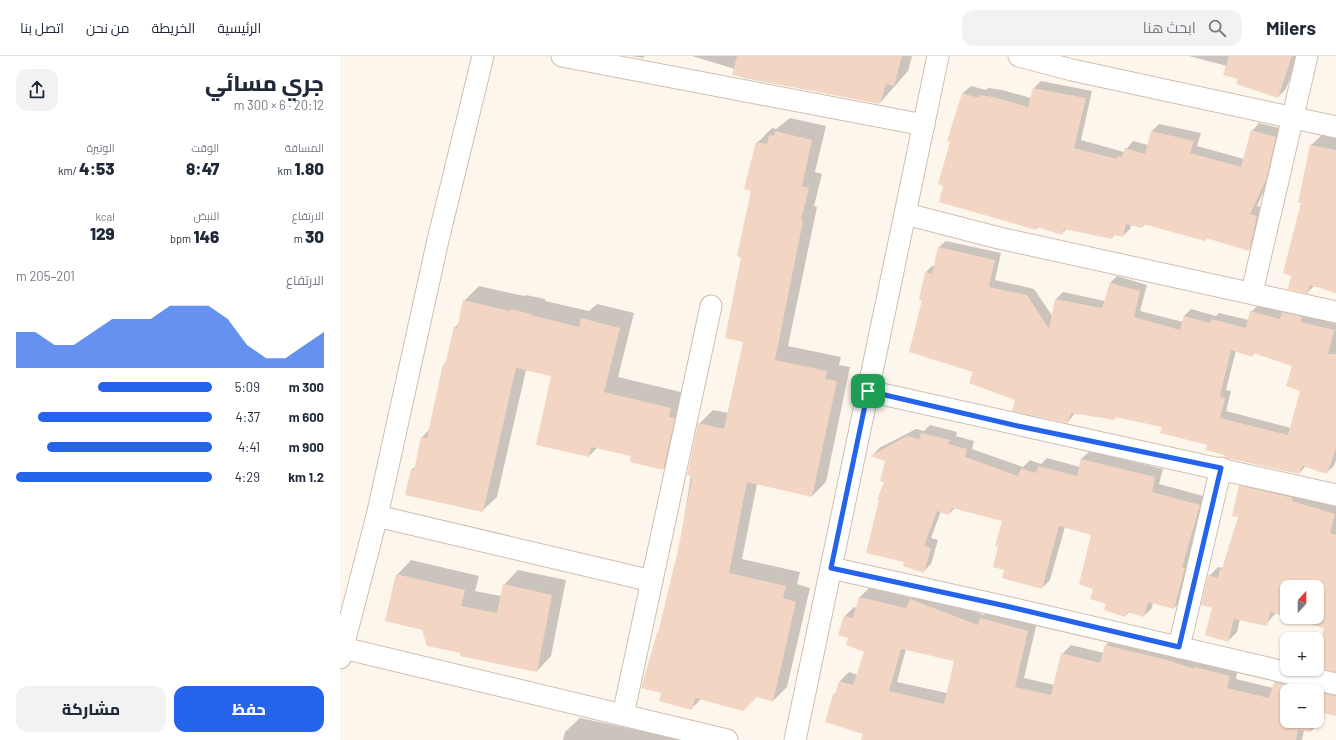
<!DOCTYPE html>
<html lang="ar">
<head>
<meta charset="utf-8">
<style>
  body { margin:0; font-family:Barlow,Cairo,sans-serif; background:#f2f2f3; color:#1f2937; direction:rtl; height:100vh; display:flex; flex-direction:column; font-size:15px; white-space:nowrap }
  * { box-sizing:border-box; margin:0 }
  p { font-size:13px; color:#747a83 }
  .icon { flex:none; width:22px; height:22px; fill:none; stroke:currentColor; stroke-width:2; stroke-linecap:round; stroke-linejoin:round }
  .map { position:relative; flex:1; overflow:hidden; direction:ltr }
  .details { display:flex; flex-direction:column; background:#fff; width:340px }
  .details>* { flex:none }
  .needle { width:26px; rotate:21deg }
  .tools { position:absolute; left:940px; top:524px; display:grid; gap:8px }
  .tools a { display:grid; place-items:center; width:44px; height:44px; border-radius:8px; background:#fff; box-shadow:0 1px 3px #0004; font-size:20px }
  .pin { position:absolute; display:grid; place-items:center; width:34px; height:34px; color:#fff; margin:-17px; border-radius:8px; box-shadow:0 2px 6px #0006 }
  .round { display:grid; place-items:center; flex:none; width:42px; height:42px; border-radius:12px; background:#f2f2f3 }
  .headline { display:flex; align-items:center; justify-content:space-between; height:68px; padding:0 16px }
  h1 { font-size:22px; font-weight:800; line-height:30px }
  .metrics { display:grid; grid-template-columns:repeat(3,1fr); gap:6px; height:68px; padding:4px 16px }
  .metrics div { display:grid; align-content:center }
  .metrics b { font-size:17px; font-weight:800 }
  .metrics small { font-size:11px; font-weight:400 }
  .metrics p { font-size:11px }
  .chart { height:112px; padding:8px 16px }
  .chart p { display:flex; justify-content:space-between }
  .chart svg { width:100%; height:72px; margin-top:4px; fill:#2563eb; opacity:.7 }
  .action { display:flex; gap:8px; margin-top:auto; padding:8px 16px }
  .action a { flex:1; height:46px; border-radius:12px; background:#2563eb; color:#fff; font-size:16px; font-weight:800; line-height:46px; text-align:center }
  .action a+a { background:#f2f2f3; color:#1f2937 }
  ul { padding:0 16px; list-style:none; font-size:13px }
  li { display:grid; grid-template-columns:64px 48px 1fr; align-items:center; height:30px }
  li i { height:10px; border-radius:5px; background:#2563eb }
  header { display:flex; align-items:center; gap:24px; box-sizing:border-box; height:56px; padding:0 20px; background:#fff; border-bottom:1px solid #e0e1e3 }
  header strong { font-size:19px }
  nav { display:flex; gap:22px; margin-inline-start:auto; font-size:14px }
  .search { width:280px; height:36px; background:#f2f2f3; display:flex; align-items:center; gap:10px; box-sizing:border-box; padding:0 14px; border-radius:12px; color:#747a83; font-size:15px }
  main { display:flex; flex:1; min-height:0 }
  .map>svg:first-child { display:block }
  .shadow { fill:#0003; fill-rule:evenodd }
  .building { fill:#f3d5c3; fill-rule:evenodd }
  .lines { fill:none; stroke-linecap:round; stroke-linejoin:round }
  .street-casing { stroke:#d1beb0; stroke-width:23 }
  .street { stroke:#fff; stroke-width:21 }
  .route-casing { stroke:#fff; stroke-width:8 }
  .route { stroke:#2563eb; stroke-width:5 }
</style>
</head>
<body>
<header>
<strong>Milers</strong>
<div class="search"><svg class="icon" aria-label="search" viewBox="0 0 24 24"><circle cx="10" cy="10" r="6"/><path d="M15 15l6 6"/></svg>ابحث هنا</div>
<nav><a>الرئيسية</a><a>الخريطة</a><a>من نحن</a><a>اتصل بنا</a></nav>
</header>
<main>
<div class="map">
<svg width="996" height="684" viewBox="0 0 996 684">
  <rect width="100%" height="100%" fill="#fdf6ec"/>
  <g class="shadow">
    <path d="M 291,0 L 305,0 L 303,2 Z"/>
    <path d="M 352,0 L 572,0 L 568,15 L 540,47 L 405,22 L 393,18 L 395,13 Z"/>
    <path d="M 849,0 L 960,0 L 958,10 L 952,16 L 946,33 L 938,41 L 899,23 L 887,10 Z"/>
    <path d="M 701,25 L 752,35 L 741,84 L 784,96 L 793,85 L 808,89 L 812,75 L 819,68 L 861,77 L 857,90 L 904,103 L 912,75 L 919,67 L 943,73 L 933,116 L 917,150 L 924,152 L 916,186 L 908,194 L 868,182 L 865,184 L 806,167 L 802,171 L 791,169 L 790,173 L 783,180 L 775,178 L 772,182 L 727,172 L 722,178 L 699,170 L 696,173 L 609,84 L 623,37 L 631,30 L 646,34 L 648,32 L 662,34 L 691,42 L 694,32 Z"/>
    <path d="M 450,62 L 486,70 L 475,116 L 482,118 L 474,150 L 477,151 L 448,290 L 501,301 L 499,309 L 510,311 L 486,426 L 472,440 L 417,428 L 402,503 L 460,516 L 457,528 L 470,532 L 447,631 L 433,645 L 416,640 L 361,643 L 351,653 L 322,637 L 320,575 L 339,495 L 359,368 L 373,354 L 388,357 L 404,285 L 402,201 L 417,87 L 432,72 L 436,73 Z"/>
    <path d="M 982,79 L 996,82 L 996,236 L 975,229 L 968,236 L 952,219 L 962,147 L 959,146 L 971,89 Z"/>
    <path d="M 606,185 L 661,197 L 655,224 L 694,233 L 713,261 L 716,243 L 723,236 L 765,245 L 770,227 L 777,220 L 807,229 L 800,255 L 843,266 L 844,260 L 851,253 L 876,260 L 879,257 L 909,264 L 911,256 L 918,249 L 943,256 L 949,250 L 996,266 L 996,404 L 994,410 L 987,416 L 966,410 L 959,417 L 869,388 L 823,370 L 777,360 L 774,363 L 735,357 L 728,366 L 677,344 L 634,315 L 584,244 L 586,216 L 592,210 L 595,210 L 599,191 ZM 896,294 L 912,300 L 915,296 L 954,309 L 961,335 L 951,372 L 886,355 L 891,335 L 886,334 Z"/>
    <path d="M 139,230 L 184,240 L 186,239 L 205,243 L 205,245 L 249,255 L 257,248 L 294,257 L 278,321 L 345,337 L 338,398 L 323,413 L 292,399 L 258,391 L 249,400 L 212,319 L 186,314 L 157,441 L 142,455 L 71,414 L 76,410 L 82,381 L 89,374 L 104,309 L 107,305 L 114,272 L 119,267 L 124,245 Z"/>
    <path d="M 590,369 L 617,376 L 616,380 L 634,385 L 632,393 L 683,411 L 690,404 L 701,408 L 707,402 L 740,411 L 741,403 L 750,395 L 823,413 L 819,428 L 867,441 L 842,544 L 834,552 L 813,546 L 812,552 L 804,560 L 789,556 L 785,560 L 768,547 L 755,532 L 752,478 L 725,471 L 710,524 L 702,532 L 666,514 L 659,490 L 664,464 L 615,452 L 609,458 L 601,455 L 591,482 L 598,484 L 591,508 L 583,516 L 565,505 L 545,425 L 546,404 L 532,400 L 539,392 L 576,373 L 584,375 Z"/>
    <path d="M 909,421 L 996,446 L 996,616 L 977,610 L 977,600 L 985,571 L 951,561 L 977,561 L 977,531 L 947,531 L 947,560 L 936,557 L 926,568 L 900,563 L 897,576 L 888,585 L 873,551 L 869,520 L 878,511 L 882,512 L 884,510 L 899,461 L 900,430 Z"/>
    <path d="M 71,504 L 139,520 L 135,535 L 161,540 L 164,529 L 178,514 L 226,524 L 211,600 L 197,615 L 121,596 L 83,573 L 57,519 Z"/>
    <path d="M 529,532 L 572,542 L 579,535 L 644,559 L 650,553 L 697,566 L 684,622 L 714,629 L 722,598 L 731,589 L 764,597 L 766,589 L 775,580 L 898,611 L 896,623 L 933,632 L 935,626 L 944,617 L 996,629 L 996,659 L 981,656 L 980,666 L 971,675 L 964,674 L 962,684 L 522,684 L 524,677 L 494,639 L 497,635 L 500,625 L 509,616 L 518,619 L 525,595 L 505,560 L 514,551 L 517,552 L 520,541 ZM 566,593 L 615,604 L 607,637 L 557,626 ZM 947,635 L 977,635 L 977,665 L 947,665 Z"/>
    <path d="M 240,662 L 306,676 L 312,670 L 361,684 L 223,684 L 225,676 Z"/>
  </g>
  <g class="building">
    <path d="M 397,0 L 562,0 L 554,30 L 546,28 L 540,48 L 392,19 Z"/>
    <path d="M 889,0 L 952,0 L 938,42 L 896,28 L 898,23 L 883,19 Z"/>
    <path d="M 693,32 L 746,42 L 734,92 L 777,103 L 778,100 L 782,101 L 785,92 L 805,98 L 811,75 L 854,85 L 850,97 L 901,111 L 911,74 L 936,81 L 926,124 L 910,158 L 917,160 L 909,195 L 866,182 L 865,185 L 803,168 L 802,172 L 786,168 L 783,181 L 773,179 L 772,183 L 724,173 L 722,179 L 697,171 L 696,174 L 599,146 L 603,130 L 598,128 L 610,86 L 607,85 L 622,37 L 639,42 L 639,39 L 654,41 L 688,51 Z"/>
    <path d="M 435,75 L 472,84 L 462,130 L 469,132 L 461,164 L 463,165 L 435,304 L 487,315 L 485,323 L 497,325 L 472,441 L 407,426 L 389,517 L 446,530 L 443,542 L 456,546 L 433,646 L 417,641 L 403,655 L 355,642 L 352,654 L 319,645 L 321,637 L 301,632 L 317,577 L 318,577 L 338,494 L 352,422 L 351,420 L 347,419 L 358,367 L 384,373 L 403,286 L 385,282 L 401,202 L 397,200 L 411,135 L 404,133 L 416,86 L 427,88 L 429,79 L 434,80 Z"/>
    <path d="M 970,89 L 996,94 L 996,237 L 970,229 L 968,238 L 948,233 L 951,220 L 943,217 L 961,147 L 958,147 Z"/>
    <path d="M 598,191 L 655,204 L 649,231 L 687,239 L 709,273 L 715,243 L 762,252 L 770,227 L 800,235 L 794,261 L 840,274 L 844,260 L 870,267 L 871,263 L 906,272 L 910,255 L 940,263 L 942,256 L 962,261 L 961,266 L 994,274 L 988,298 L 996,298 L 996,392 L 987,418 L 962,410 L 959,418 L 887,402 L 884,399 L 866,394 L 867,389 L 820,377 L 822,371 L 775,361 L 775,364 L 731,357 L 728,367 L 672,355 L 675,344 L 629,327 L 633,316 L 569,296 L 582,244 L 579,244 L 585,216 L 592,218 ZM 891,294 L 912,301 L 913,297 L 952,310 L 946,330 L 960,335 L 948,379 L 880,362 L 885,342 L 880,340 Z"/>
    <path d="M 123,244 L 170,255 L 170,253 L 191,258 L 191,259 L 239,271 L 241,262 L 280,272 L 264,336 L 331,352 L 329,361 L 335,362 L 323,414 L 290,406 L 291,400 L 251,391 L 249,401 L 196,389 L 211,320 L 176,312 L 143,456 L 65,439 L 71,413 L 74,414 L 81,381 L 87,382 L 103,308 L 105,309 L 114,271 L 117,272 Z"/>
    <path d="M 581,377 L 610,384 L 608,388 L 627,393 L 625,401 L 678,420 L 681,412 L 696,417 L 698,410 L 737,420 L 741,403 L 815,421 L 812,436 L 860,449 L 842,511 L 845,512 L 834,553 L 808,546 L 804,561 L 787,556 L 785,561 L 764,554 L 766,548 L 750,543 L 753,533 L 739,528 L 751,479 L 719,470 L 702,533 L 662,522 L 664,514 L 653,511 L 658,491 L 655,490 L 662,465 L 612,452 L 609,459 L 597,455 L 584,490 L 591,492 L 584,517 L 563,510 L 564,506 L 526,497 L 539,444 L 537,444 L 544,426 L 540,425 L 545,405 L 530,400 L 567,380 L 579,383 Z"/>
    <path d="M 899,429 L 953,442 L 952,445 L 995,458 L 990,477 L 996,479 L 996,616 L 977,611 L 977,597 L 984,572 L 948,561 L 977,561 L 977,531 L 947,531 L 947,561 L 930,556 L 927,570 L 894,563 L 888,586 L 865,579 L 872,552 L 861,549 L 868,519 L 878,522 L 880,513 L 882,513 L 898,461 L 892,460 Z"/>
    <path d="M 56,518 L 125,534 L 121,550 L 157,557 L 163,528 L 212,539 L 197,616 L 120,600 L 120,597 L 87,590 L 82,574 L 45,565 Z"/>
    <path d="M 519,541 L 566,552 L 570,543 L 638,569 L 640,562 L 688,575 L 675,631 L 711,639 L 721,597 L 760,607 L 765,589 L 827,604 L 854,613 L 855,611 L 890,620 L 887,632 L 929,642 L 934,626 L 973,635 L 947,635 L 947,665 L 972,665 L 971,676 L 958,674 L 956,684 L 521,684 L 523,678 L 485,666 L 493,638 L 495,639 L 499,625 L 513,629 L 524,596 L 506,589 L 508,582 L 498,579 L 504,560 L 513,562 ZM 561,593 L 614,605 L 604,648 L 549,635 Z"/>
    <path d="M 977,636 L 996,640 L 996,660 L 977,656 Z"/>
  </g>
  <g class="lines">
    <g class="street-casing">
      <g id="street">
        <path d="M 222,0 L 584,69"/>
        <path d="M 679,0 L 732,14 L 996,71"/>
        <path d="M 566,158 L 659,182 L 996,256"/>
        <path d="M 912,236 L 967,0"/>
        <path d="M 528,335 C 684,371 840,403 996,439"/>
        <path d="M 37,460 L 312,525"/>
        <path d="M 491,512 L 666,551 L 996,628"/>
        <path d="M 839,591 L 881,412"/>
        <path d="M 3,592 L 387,684"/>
        <path d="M 0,602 L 37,460 L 98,184 L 143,0"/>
        <path d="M 283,659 L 371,250"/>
        <path d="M 455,684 L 598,0"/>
      </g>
    </g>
    <use href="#street" class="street"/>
  </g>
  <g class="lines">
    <g class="route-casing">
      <path id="route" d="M 528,335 L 678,370 L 881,412 L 839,591 L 666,550 L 491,512 Z"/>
    </g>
    <use href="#route" class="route"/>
  </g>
</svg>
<div class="tools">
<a><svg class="needle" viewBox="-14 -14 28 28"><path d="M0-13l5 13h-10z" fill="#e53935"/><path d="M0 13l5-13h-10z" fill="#747a83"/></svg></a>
<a>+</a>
<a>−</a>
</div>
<div class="pin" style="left:528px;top:335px;background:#1e9e55"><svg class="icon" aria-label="arrive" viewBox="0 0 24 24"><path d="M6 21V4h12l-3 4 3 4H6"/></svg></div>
</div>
<section class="details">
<div class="headline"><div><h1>جري مسائي</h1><p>20:12 · 6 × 300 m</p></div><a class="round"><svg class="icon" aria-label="share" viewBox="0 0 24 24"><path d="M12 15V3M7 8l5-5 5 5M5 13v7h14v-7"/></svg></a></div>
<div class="metrics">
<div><p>المسافة</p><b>1.80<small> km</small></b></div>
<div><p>الوقت</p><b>8:47</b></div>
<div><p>الوتيرة</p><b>4:53<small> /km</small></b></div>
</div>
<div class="metrics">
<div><p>الارتفاع</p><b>30<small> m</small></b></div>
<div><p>النبض</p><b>146<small> bpm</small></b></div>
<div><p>kcal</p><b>129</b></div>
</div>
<div class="chart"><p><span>الارتفاع</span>201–205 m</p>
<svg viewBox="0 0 160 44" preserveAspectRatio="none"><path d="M0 44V22L10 22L20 30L30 30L40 22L50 14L60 14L70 14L80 6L90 6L100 6L110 14L120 30L130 38L140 38L150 30L160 22V44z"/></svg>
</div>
<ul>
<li><b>300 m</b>5:09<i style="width:58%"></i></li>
<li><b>600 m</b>4:37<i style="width:89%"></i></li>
<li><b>900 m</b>4:41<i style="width:84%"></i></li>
<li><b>1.2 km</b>4:29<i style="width:100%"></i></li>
</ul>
<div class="action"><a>حفظ</a><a>مشاركة</a></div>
</section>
</main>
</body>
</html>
